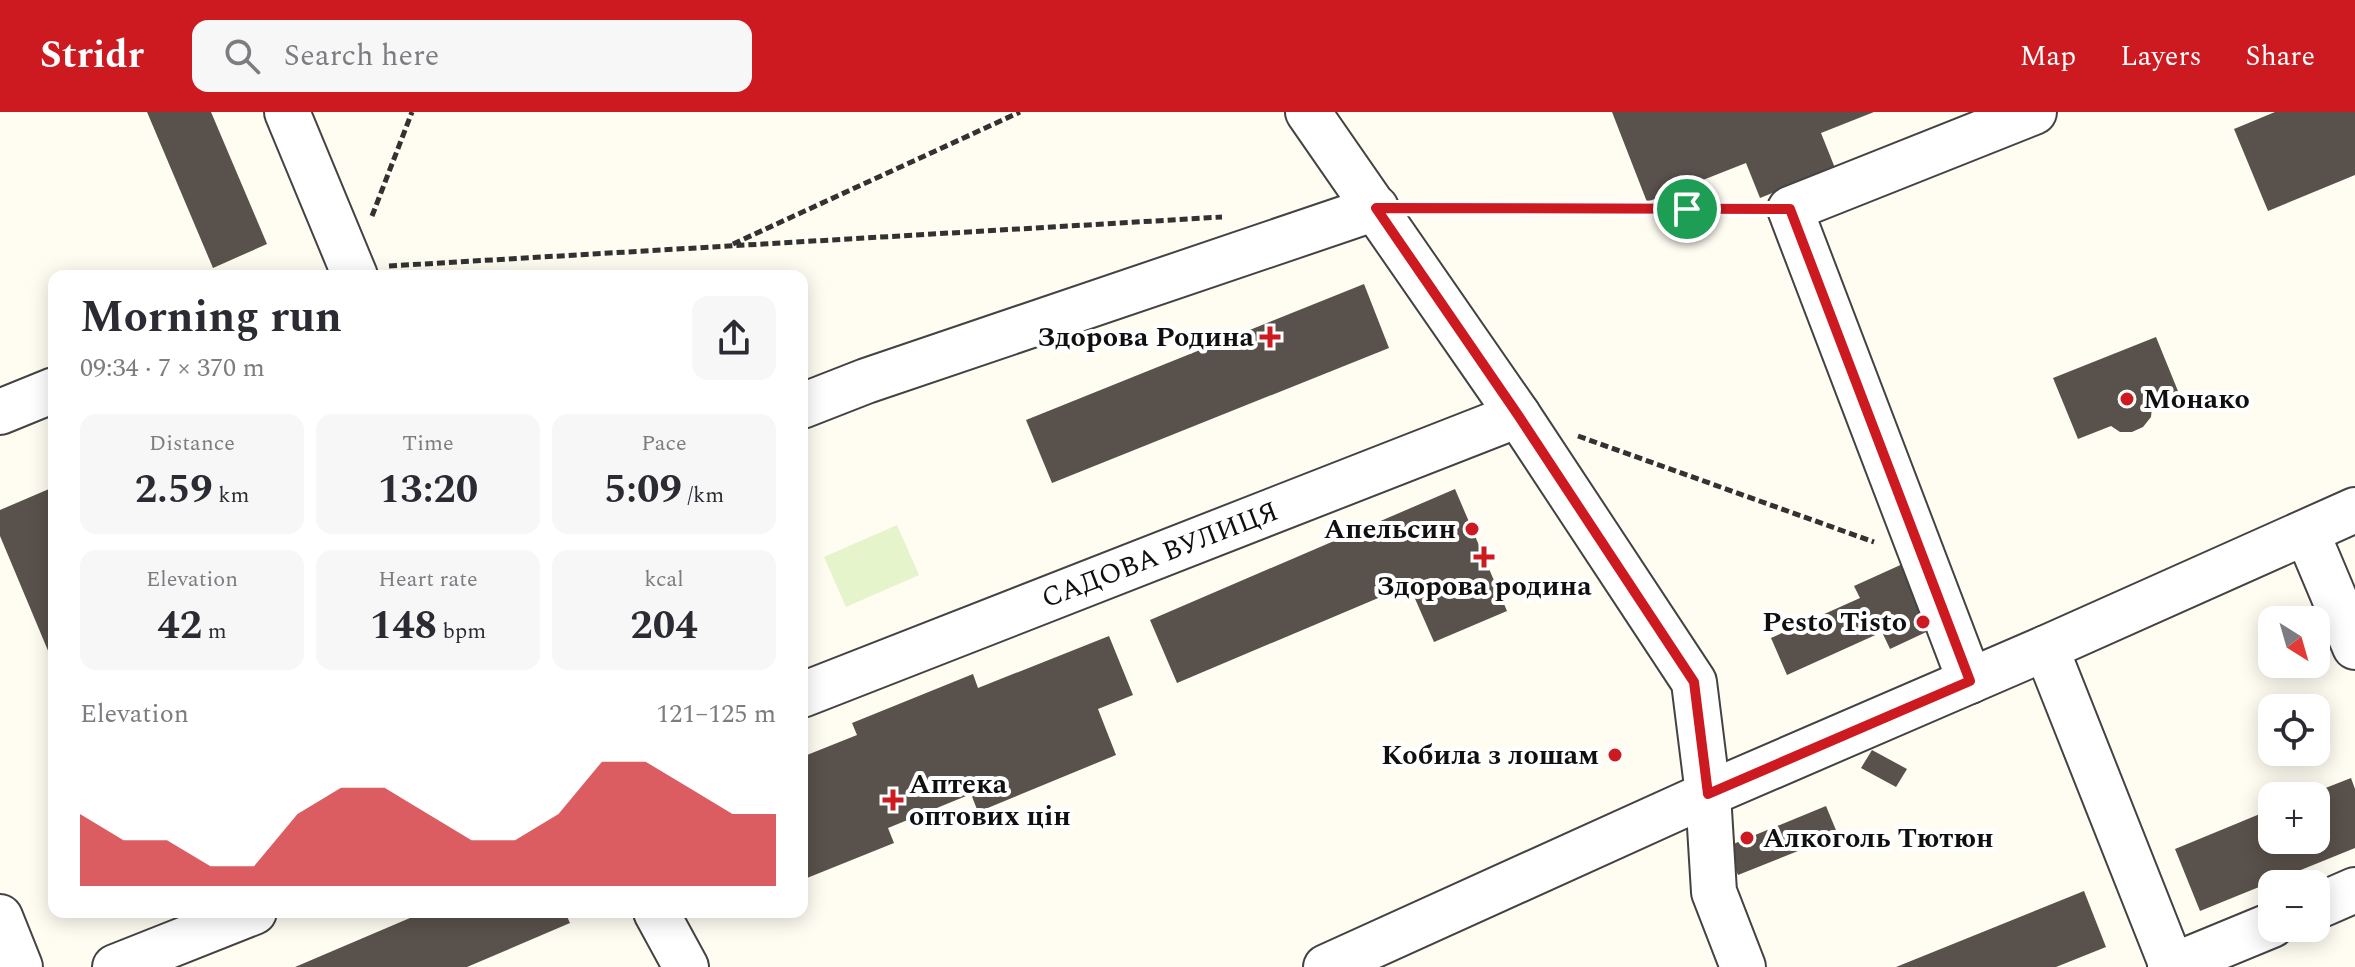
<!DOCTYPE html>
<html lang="en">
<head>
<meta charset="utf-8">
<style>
  body { margin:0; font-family:Spectral,serif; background:#f7f7f7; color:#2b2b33; height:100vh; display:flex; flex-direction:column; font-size:30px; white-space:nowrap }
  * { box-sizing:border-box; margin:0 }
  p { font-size:26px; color:#7c7c81 }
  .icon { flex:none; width:44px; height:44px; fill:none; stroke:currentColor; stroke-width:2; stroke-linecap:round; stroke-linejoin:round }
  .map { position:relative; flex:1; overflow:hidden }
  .details { position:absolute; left:48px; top:158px; width:760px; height:648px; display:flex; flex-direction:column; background:#fff; border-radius:16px; box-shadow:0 4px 20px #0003 }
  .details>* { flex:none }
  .needle { width:52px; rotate:143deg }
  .tools { position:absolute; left:2258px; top:494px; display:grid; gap:16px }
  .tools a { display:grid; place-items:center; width:72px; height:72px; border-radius:16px; background:#fff; box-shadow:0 4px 20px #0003; font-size:40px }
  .pin { position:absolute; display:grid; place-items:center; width:68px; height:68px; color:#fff; margin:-34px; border:4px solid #fff; border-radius:50%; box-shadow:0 2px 8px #0007 }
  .round { display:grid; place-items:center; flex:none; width:84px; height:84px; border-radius:16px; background:#f7f7f7 }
  .summary { display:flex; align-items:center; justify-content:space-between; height:136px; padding:0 32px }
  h1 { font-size:44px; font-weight:700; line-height:60px }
  .stats { display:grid; grid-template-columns:repeat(3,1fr); gap:12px; height:136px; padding:8px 32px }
  .stats div { display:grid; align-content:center; border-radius:16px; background:#f7f7f7; text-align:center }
  .stats b { font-size:40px; font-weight:700 }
  .stats small { font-size:22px; font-weight:400 }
  .stats p { font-size:22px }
  .chart { height:224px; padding:16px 32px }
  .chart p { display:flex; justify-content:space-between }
  .chart svg { width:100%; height:144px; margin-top:8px; fill:#cd1a21; opacity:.7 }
  header { display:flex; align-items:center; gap:48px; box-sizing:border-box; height:112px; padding:0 40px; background:#cd1a21; color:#fff }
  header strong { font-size:38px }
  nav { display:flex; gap:44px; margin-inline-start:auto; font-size:28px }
  .search { width:560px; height:72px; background:#f7f7f7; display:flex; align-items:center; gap:20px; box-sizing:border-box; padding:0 28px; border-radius:16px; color:#7c7c81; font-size:30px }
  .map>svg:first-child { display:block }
  .pitch { fill:#e5f4ca }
  .building { fill:#59514b }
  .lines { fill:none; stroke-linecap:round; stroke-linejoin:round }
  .minor-casing { stroke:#434343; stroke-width:48 }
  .path { stroke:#323232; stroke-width:5; stroke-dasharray:8 4; stroke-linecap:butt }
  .minor { stroke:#fff; stroke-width:44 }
  .route-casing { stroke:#fff; stroke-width:16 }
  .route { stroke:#cd1a21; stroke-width:10 }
  .poi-dot { fill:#cd1a21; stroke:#fff; stroke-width:3 }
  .labels { text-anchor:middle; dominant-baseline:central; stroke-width:8; stroke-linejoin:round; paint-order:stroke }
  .poi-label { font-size:28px; font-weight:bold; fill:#101010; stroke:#fff; text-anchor:end }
  .street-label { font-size:28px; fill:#101010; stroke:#fff }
</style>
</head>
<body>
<header>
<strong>Stridr</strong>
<div class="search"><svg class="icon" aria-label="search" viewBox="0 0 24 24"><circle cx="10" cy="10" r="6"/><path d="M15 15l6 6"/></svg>Search here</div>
<nav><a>Map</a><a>Layers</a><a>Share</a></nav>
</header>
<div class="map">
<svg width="2355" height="855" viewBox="0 0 2355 855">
  <rect width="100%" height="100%" fill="#fffdf2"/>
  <path class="pitch" d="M 897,413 L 919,463 L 846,495 L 824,445 Z"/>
  <g class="building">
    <path d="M 147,0 L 211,0 L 267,132 L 213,156 Z"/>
    <path d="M 1612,0 L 1874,0 L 1821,21 L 1835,56 L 1760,86 L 1746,51 L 1647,90 Z"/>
    <path d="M 2275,0 L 2355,0 L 2355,63 L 2268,99 L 2234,17 Z"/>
    <path d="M 1364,172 L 1389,236 L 1052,371 L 1026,308 Z"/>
    <path d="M 2156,225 L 2180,284 L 2152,295 L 2151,305 L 2143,315 L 2132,320 L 2120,320 L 2111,314 L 2078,327 L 2053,266 Z"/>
    <path d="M 49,377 L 54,388 L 54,553 L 0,424 L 0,398 Z"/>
    <path d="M 1455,377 L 1507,499 L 1434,530 L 1409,473 L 1177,571 L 1150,508 Z"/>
    <path d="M 1907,450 L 1937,515 L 1890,537 L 1882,520 L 1787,563 L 1771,526 L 1860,486 L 1854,474 Z"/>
    <path d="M 1109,524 L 1133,583 L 1098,597 L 1116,643 L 978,700 L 971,682 L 888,716 L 894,731 L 802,768 L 802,645 L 857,623 L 852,611 L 973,562 L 978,576 Z"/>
    <path d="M 1872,638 L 1907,657 L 1896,675 L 1861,656 Z"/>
    <path d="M 2351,666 L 2355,677 L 2355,736 L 2200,799 L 2175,737 L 2272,697 L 2272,728 L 2316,728 L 2316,684 L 2305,684 Z"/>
    <path d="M 1826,694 L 1838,723 L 1738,763 L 1726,735 Z"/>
    <path d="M 2084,779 L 2106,835 L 2056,855 L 1896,855 Z"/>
    <path d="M 424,800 L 565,800 L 570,811 L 467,855 L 295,855 Z"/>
  </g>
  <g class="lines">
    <g class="minor-casing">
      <g id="minor">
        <path d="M 287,0 L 355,164"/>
        <path d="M 1308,0 L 1518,303 L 1694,570 L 1708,682 L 1714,780 L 1743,855"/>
        <path d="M 802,294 L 866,269 L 1376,96"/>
        <path d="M 0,300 L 54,278"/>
        <path d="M 2307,421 L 2355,535"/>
        <path d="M 2046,536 L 2172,854"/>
        <path d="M 1970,569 L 1790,97 L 2034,0"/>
        <path d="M 802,583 L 1518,303"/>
        <path d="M 2316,795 L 2355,778"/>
        <path d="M 656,800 L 686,855"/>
        <path d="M 0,805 L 20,855"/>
        <path d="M 115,855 L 254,800"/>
        <path d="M 1326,855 L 1708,682 L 2046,536 L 2355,398"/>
        <path d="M 2170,855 L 2272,813"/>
      </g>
    </g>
    <g class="path">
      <path d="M 1423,96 L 1753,97"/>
      <path d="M 372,104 L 412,0"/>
      <path d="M 733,132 L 1020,0"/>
      <path d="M 389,154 L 1222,105"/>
      <path d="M 1578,324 L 1874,430"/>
    </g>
    <use href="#minor" class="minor"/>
  </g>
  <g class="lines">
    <g class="route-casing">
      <path id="route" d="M 1376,96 L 1790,97 L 1970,569 L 1708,682 L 1694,570 L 1518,303 Z"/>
    </g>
    <use href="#route" class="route"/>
  </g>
  <g class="poi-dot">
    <path d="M1266 213h8v8h8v8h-8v8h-8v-8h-8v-8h8z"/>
    <circle cx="2127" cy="287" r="8"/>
    <circle cx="1472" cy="417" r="8"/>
    <path d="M1480 433h8v8h8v8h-8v8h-8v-8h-8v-8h8z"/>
    <circle cx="1923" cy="510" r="8"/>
    <circle cx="1615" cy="643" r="8"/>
    <path d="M889 676h8v8h8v8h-8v8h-8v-8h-8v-8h8z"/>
    <circle cx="1747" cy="726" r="8"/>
  </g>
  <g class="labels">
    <g class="poi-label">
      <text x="1254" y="225">Здорова Родина</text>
      <text x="2143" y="287" text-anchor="start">Монако</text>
      <text x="1456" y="417">Апельсин</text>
      <text x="1484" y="474" text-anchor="middle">Здорова родина</text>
      <text x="1907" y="510">Pesto Tisto</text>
      <text x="1599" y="643">Кобила з лошам</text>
      <text x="909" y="672" text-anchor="start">Аптека<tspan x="909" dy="32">оптових цін</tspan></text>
      <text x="1763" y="726" text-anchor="start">Алкоголь Тютюн</text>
    </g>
    <g class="street-label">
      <text transform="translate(1160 443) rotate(-21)">САДОВА ВУЛИЦЯ</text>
    </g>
  </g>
</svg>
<div class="tools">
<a><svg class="needle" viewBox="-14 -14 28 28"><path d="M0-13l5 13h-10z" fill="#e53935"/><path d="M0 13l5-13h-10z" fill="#7c7c81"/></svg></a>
<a><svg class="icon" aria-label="locate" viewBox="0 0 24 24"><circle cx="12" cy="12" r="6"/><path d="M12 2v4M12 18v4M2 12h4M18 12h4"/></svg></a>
<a>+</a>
<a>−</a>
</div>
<div class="pin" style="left:1687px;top:97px;background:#1e9e55"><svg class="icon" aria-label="arrive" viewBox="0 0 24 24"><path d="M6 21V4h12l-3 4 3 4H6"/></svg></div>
<section class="details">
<div class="summary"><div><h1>Morning run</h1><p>09:34 · 7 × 370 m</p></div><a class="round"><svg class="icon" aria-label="share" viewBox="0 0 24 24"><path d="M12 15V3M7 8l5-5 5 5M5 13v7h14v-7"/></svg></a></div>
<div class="stats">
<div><p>Distance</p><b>2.59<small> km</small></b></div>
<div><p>Time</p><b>13:20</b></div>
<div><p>Pace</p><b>5:09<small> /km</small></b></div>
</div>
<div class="stats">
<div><p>Elevation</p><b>42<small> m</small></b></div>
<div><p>Heart rate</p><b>148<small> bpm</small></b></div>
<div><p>kcal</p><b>204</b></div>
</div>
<div class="chart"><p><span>Elevation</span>121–125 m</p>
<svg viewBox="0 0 160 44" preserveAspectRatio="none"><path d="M0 44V22L10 30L20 30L30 38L40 38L50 22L60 14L70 14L80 22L90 30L100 30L110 22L120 6L130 6L140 14L150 22L160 22V44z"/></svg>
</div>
</section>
</div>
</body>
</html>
